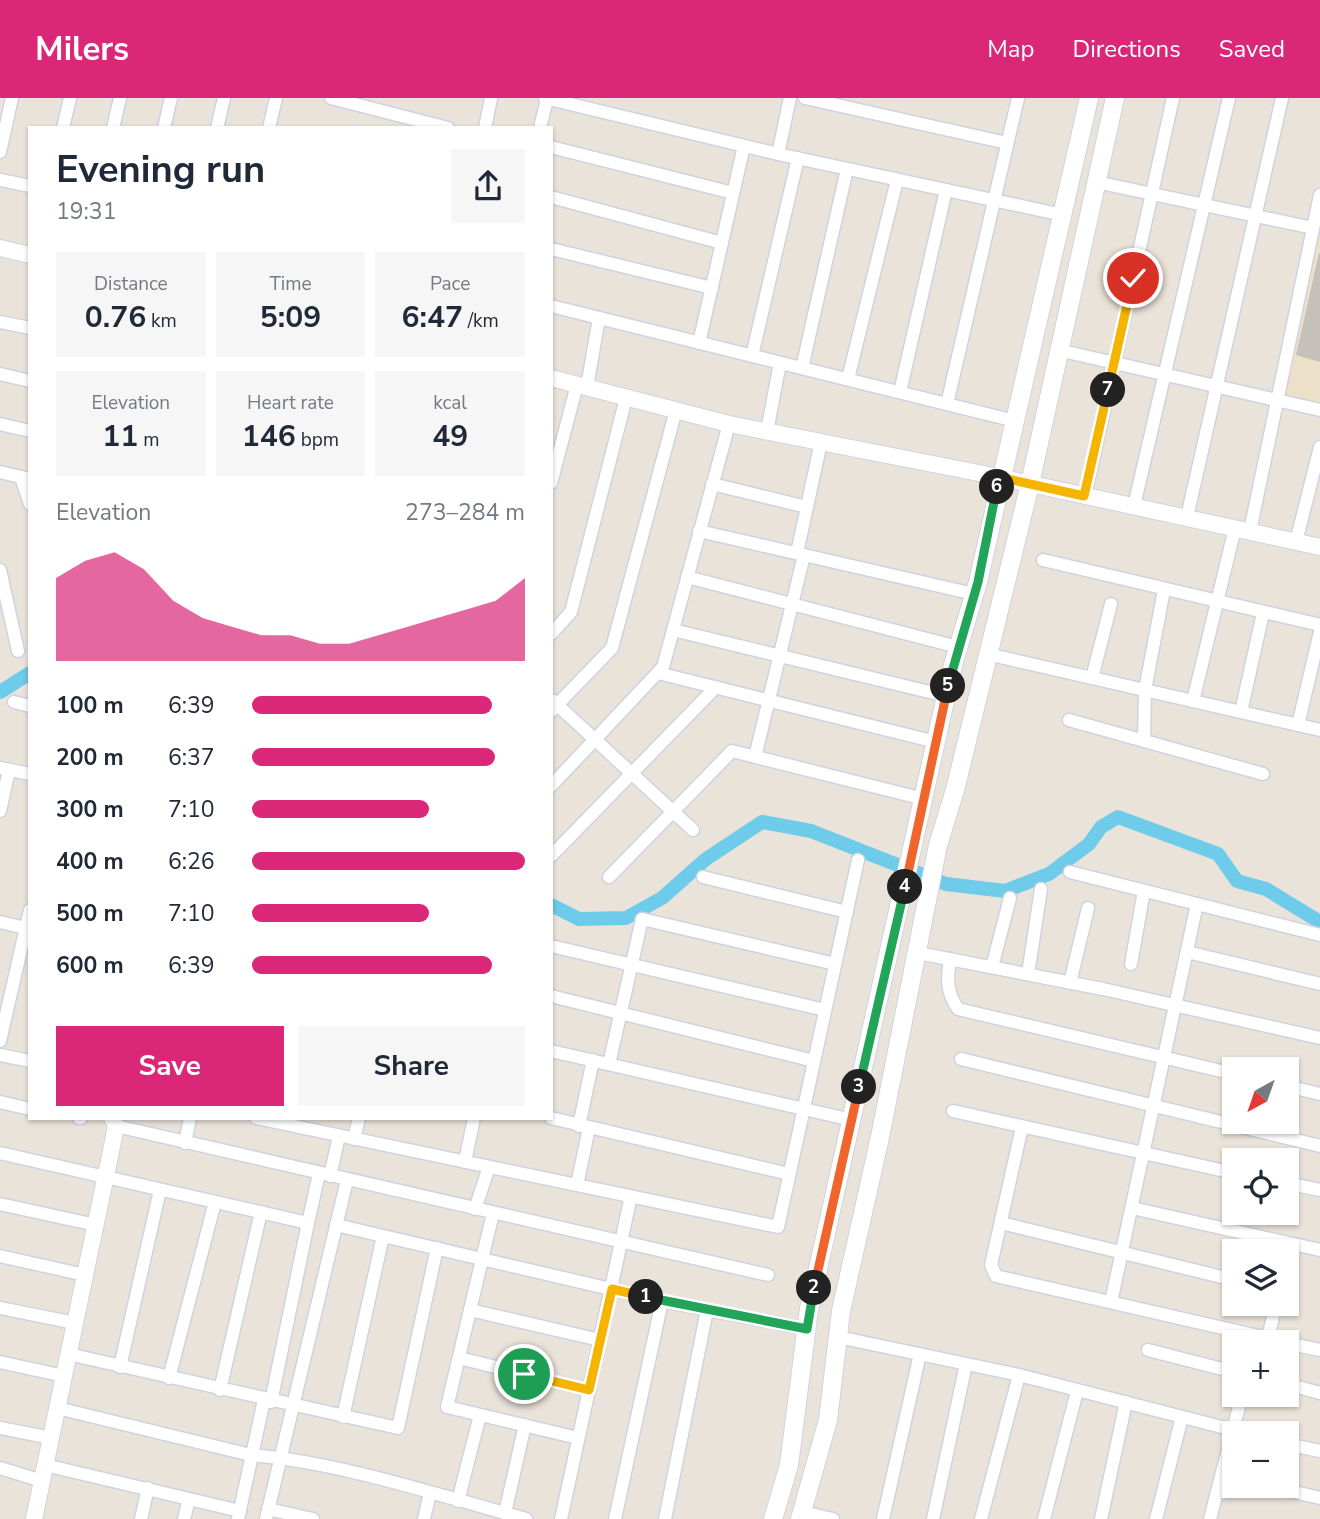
<!DOCTYPE html>
<html lang="en">
<head>
<meta charset="utf-8">
<style>
  body { margin:0; font-family:"Nunito Sans",sans-serif; background:#f6f6f7; color:#1f2937; height:100vh; display:flex; flex-direction:column; font-size:26px; white-space:nowrap }
  * { box-sizing:border-box; margin:0 }
  p { font-size:23px; color:#747a83 }
  .icon { flex:none; width:38px; height:38px; fill:none; stroke:currentColor; stroke-width:2; stroke-linecap:round; stroke-linejoin:round }
  .map { position:relative; flex:1; overflow:hidden }
  .sheet { position:absolute; left:28px; top:28px; width:525px; height:994px; display:flex; flex-direction:column; background:#fff; border-radius:0px; box-shadow:0 2px 5px #0004 }
  .sheet>* { flex:none }
  .needle { width:46px; rotate:220deg }
  .fabs { position:absolute; left:1222px; top:959px; display:grid; gap:14px }
  .fabs a { display:grid; place-items:center; width:77px; height:77px; border-radius:0px; background:#fff; box-shadow:0 2px 5px #0004; font-size:35px }
  .pin { position:absolute; display:grid; place-items:center; width:60px; height:60px; color:#fff; margin:-30px; border:4px solid #fff; border-radius:50%; box-shadow:0 2px 7px #0007 }
  .km { position:absolute; width:35px; height:35px; margin:-18px; border-radius:50%; background:#222; color:#fff; font-size:19px; line-height:35px; text-align:center }
  .round { display:grid; place-items:center; flex:none; width:74px; height:74px; border-radius:0px; background:#f6f6f7 }
  .overview { display:flex; align-items:center; justify-content:space-between; height:119px; padding:0 28px }
  h1 { font-size:38px; font-weight:700; line-height:52px }
  .metrics { display:grid; grid-template-columns:repeat(3,1fr); gap:10px; height:119px; padding:7px 28px }
  .metrics div { display:grid; align-content:center; border-radius:0px; background:#f6f6f7; text-align:center }
  .metrics b { font-size:30px; font-weight:700 }
  .metrics small { font-size:19px; font-weight:400 }
  .metrics p { font-size:19px }
  .chart { height:196px; padding:14px 28px }
  .chart p { display:flex; justify-content:space-between }
  .chart svg { width:100%; height:126px; margin-top:7px; fill:#db2777; opacity:.7 }
  .action { display:flex; gap:14px; margin-top:auto; padding:14px 28px }
  .action a { flex:1; height:80px; border-radius:0px; background:#db2777; color:#fff; font-size:28px; font-weight:700; line-height:80px; text-align:center }
  .action a+a { background:#f6f6f7; color:#1f2937 }
  ul { padding:0 28px; list-style:none; font-size:23px }
  li { display:grid; grid-template-columns:112px 84px 1fr; align-items:center; height:52px }
  li i { height:18px; border-radius:9px; background:#db2777 }
  header { display:flex; align-items:center; gap:42px; box-sizing:border-box; height:98px; padding:0 35px; background:#db2777; color:#fff }
  header strong { font-size:33px }
  nav { display:flex; gap:38px; margin-inline-start:auto; font-size:24px }
  .map>svg:first-child { display:block }
  .education { fill:#ece0c9 }
  .lines { fill:none; stroke-linecap:round; stroke-linejoin:round }
  .canal { stroke:#6ecbea; stroke-width:14 }
  .building { fill:#c5c0b9 }
  .minor-casing { stroke:#cfd3e1; stroke-width:15 }
  .tertiary-casing { stroke:#cfd3e1; stroke-width:18 }
  .secondary-casing { stroke:#cfd3e1; stroke-width:20 }
  .minor { stroke:#fff; stroke-width:12 }
  .tertiary { stroke:#fff; stroke-width:16 }
  .secondary { stroke:#fff; stroke-width:18 }
  .split-1-casing { stroke:#fff; stroke-width:14 }
  .split-2-casing { stroke:#fff; stroke-width:14 }
  .split-3-casing { stroke:#fff; stroke-width:14 }
  .split-4-casing { stroke:#fff; stroke-width:14 }
  .split-5-casing { stroke:#fff; stroke-width:14 }
  .split-6-casing { stroke:#fff; stroke-width:14 }
  .split-7-casing { stroke:#fff; stroke-width:14 }
  .split-8-casing { stroke:#fff; stroke-width:14 }
  .split-1 { stroke:#f5b400; stroke-width:9 }
  .split-2 { stroke:#22a559; stroke-width:9 }
  .split-3 { stroke:#f0652b; stroke-width:9 }
  .split-4 { stroke:#22a559; stroke-width:9 }
  .split-5 { stroke:#f0652b; stroke-width:9 }
  .split-6 { stroke:#22a559; stroke-width:9 }
  .split-7 { stroke:#f5b400; stroke-width:9 }
  .split-8 { stroke:#f5b400; stroke-width:9 }
</style>
</head>
<body>
<header>
<strong>Milers</strong>
<nav><a>Map</a><a>Directions</a><a>Saved</a></nav>
</header>
<div class="map">
<svg width="1320" height="1421" viewBox="0 0 1320 1421">
  <rect width="100%" height="100%" fill="#eae3da"/>
  <path class="education" d="M 1320,97 L 1320,312 L 1277,302 Z"/>
  <g class="lines">
    <g class="canal">
      <path d="M 0,594 L 30,575"/>
      <path d="M 551,807 L 579,821 L 626,820 L 662,800 L 706,761 L 762,724 L 811,733 L 946,786 L 1005,793 L 1049,776 L 1089,746 L 1101,729 L 1118,719 L 1218,756 L 1237,783 L 1266,791 L 1320,824"/>
    </g>
  </g>
  <path class="building" d="M 1319,155 L 1320,156 L 1320,264 L 1296,257 Z"/>
  <g class="lines">
    <g class="minor-casing">
      <g id="minor">
        <path d="M 331,0 L 448,30"/>
        <path d="M 545,0 L 778,56 L 1063,117"/>
        <path d="M 805,0 L 1007,45"/>
        <path d="M 63,30 L 70,0"/>
        <path d="M 113,30 L 120,0"/>
        <path d="M 164,30 L 171,0"/>
        <path d="M 217,30 L 224,0"/>
        <path d="M 269,30 L 276,0"/>
        <path d="M 485,30 L 491,0"/>
        <path d="M 540,30 L 547,1"/>
        <path d="M 551,49 L 733,95"/>
        <path d="M 0,54 L 12,0"/>
        <path d="M 778,56 L 790,0"/>
        <path d="M 0,82 L 30,88"/>
        <path d="M 1096,84 L 1313,130"/>
        <path d="M 551,99 L 722,145"/>
        <path d="M 551,151 L 712,190"/>
        <path d="M 551,208 L 1015,323"/>
        <path d="M 0,224 L 30,230"/>
        <path d="M 699,245 L 744,48"/>
        <path d="M 1058,252 L 1320,312"/>
        <path d="M 752,258 L 798,60"/>
        <path d="M 802,270 L 847,71"/>
        <path d="M 0,276 L 30,283"/>
        <path d="M 848,281 L 897,82"/>
        <path d="M 587,289 L 599,220"/>
        <path d="M 900,294 L 946,92"/>
        <path d="M 947,306 L 1018,0"/>
        <path d="M 0,326 L 30,333"/>
        <path d="M 767,333 L 780,265"/>
        <path d="M 0,374 L 30,381"/>
        <path d="M 21,379 L 30,406"/>
        <path d="M 551,385 L 577,287"/>
        <path d="M 712,386 L 807,409"/>
        <path d="M 1085,398 L 1173,0"/>
        <path d="M 1134,408 L 1229,0"/>
        <path d="M 1187,419 L 1282,0"/>
        <path d="M 699,433 L 974,496"/>
        <path d="M 1250,433 L 1320,97"/>
        <path d="M 1296,444 L 1320,349"/>
        <path d="M 797,455 L 821,344"/>
        <path d="M 1043,462 L 1320,527"/>
        <path d="M 0,472 L 18,553"/>
        <path d="M 687,479 L 958,549"/>
        <path d="M 673,532 L 946,598"/>
        <path d="M 551,536 L 571,514 L 626,300"/>
        <path d="M 987,556 L 1320,632"/>
        <path d="M 658,575 L 936,644"/>
        <path d="M 1092,580 L 1111,506"/>
        <path d="M 552,602 L 693,732"/>
        <path d="M 1193,603 L 1235,430"/>
        <path d="M 14,604 L 30,608"/>
        <path d="M 551,613 L 612,550 L 676,312"/>
        <path d="M 1241,614 L 1263,515"/>
        <path d="M 1069,622 L 1263,676"/>
        <path d="M 1298,627 L 1320,534"/>
        <path d="M 1144,643 L 1145,592 L 1164,492"/>
        <path d="M 755,659 L 804,457"/>
        <path d="M 0,670 L 30,676"/>
        <path d="M 551,688 L 663,569 L 729,326"/>
        <path d="M 0,713 L 9,672"/>
        <path d="M 551,758 L 716,589"/>
        <path d="M 1070,774 L 1320,837"/>
        <path d="M 609,779 L 732,653 L 924,701"/>
        <path d="M 703,779 L 847,814"/>
        <path d="M 0,824 L 30,831"/>
        <path d="M 551,848 L 825,912"/>
        <path d="M 1187,854 L 1320,886"/>
        <path d="M 918,855 L 1103,891 L 1320,940"/>
        <path d="M 950,861 C 947,881 946,893 958,911 L 1234,976"/>
        <path d="M 1131,866 L 1144,793"/>
        <path d="M 992,869 L 1010,800"/>
        <path d="M 1028,876 L 1041,791"/>
        <path d="M 1070,885 L 1088,810"/>
        <path d="M 551,898 L 814,963"/>
        <path d="M 0,943 L 30,812"/>
        <path d="M 551,953 L 852,1022"/>
        <path d="M 0,957 L 30,963"/>
        <path d="M 961,961 L 1320,1048"/>
        <path d="M 609,966 L 642,821 L 835,866"/>
        <path d="M 1286,988 L 1320,996"/>
        <path d="M 0,1004 L 30,1011"/>
        <path d="M 953,1013 L 1234,1075"/>
        <path d="M 79,1020 L 81,1020"/>
        <path d="M 256,1020 L 778,1129 L 858,762"/>
        <path d="M 551,1020 L 789,1076"/>
        <path d="M 116,1028 L 768,1177"/>
        <path d="M 579,1028 L 593,962"/>
        <path d="M 1022,1029 L 991,1167 L 996,1178 L 1284,1244"/>
        <path d="M 354,1041 L 359,1020"/>
        <path d="M 185,1045 L 190,1020"/>
        <path d="M 0,1055 L 308,1125 L 319,1076"/>
        <path d="M 465,1064 L 474,1020"/>
        <path d="M 330,1078 L 339,1038"/>
        <path d="M 1286,1085 L 1320,1092"/>
        <path d="M 577,1087 L 589,1030"/>
        <path d="M 0,1106 L 96,1127"/>
        <path d="M 1132,1110 L 1320,1152"/>
        <path d="M 475,1111 L 489,1069"/>
        <path d="M 493,1115 L 447,1309 L 578,1340"/>
        <path d="M 1001,1125 L 1234,1182"/>
        <path d="M 336,1127 L 662,1203"/>
        <path d="M 0,1158 L 85,1177"/>
        <path d="M 1286,1163 L 1290,1146"/>
        <path d="M 1111,1204 L 1197,806"/>
        <path d="M 0,1210 L 75,1225"/>
        <path d="M 470,1212 L 600,1242"/>
        <path d="M 838,1239 L 1019,1277 L 1245,1335"/>
        <path d="M 1267,1244 L 1276,1206"/>
        <path d="M 1286,1245 L 1320,1252"/>
        <path d="M 1148,1252 L 1234,1274"/>
        <path d="M 68,1256 L 398,1330 L 437,1150"/>
        <path d="M 459,1260 L 589,1292"/>
        <path d="M 0,1264 L 64,1278"/>
        <path d="M 120,1269 L 160,1092"/>
        <path d="M 169,1280 L 215,1104"/>
        <path d="M 1286,1286 L 1320,1295"/>
        <path d="M 220,1292 L 261,1114"/>
        <path d="M 271,1304 L 308,1125"/>
        <path d="M 57,1310 L 251,1357 C 339,1364 441,1398 526,1421"/>
        <path d="M 343,1319 L 383,1138"/>
        <path d="M 0,1330 L 51,1340"/>
        <path d="M 1286,1346 L 1320,1353"/>
        <path d="M 45,1367 L 240,1413"/>
        <path d="M 0,1370 L 42,1383"/>
        <path d="M 1269,1388 L 1320,1400"/>
        <path d="M 458,1403 L 480,1317"/>
        <path d="M 268,1411 L 313,1421"/>
        <path d="M 802,1414 L 833,1421"/>
        <path d="M 505,1415 L 525,1327"/>
        <path d="M 141,1421 L 148,1390"/>
        <path d="M 184,1421 L 189,1401"/>
        <path d="M 238,1421 L 264,1302"/>
        <path d="M 266,1421 L 347,1082"/>
        <path d="M 424,1421 L 430,1395"/>
        <path d="M 561,1421 L 631,1098"/>
        <path d="M 615,1421 L 662,1203 L 807,1231"/>
        <path d="M 665,1421 L 707,1212"/>
        <path d="M 883,1421 L 920,1256"/>
        <path d="M 933,1421 L 966,1266"/>
        <path d="M 981,1421 L 1019,1277"/>
        <path d="M 1044,1421 L 1077,1293"/>
        <path d="M 1101,1421 L 1126,1304"/>
        <path d="M 1156,1421 L 1182,1319"/>
        <path d="M 1210,1421 L 1242,1297"/>
      </g>
    </g>
    <g class="tertiary-casing">
      <g id="tertiary">
        <path d="M 0,150 L 30,157"/>
        <path d="M 551,280 L 729,326 L 999,379 L 1320,449"/>
        <path d="M 34,1421 L 110,1058 L 116,1028 L 112,1020"/>
      </g>
    </g>
    <g class="secondary-casing">
      <g id="secondary">
        <path d="M 773,1421 L 789,1367 L 809,1211 L 953,567 L 978,484 L 1089,0"/>
        <path d="M 800,1421 L 828,1322 L 841,1213 L 880,1039 L 938,747 L 955,692 L 1030,386 L 1115,0"/>
      </g>
    </g>
    <use href="#minor" class="minor"/>
    <use href="#tertiary" class="tertiary"/>
    <use href="#secondary" class="secondary"/>
  </g>
  <g class="lines">
    <g class="split-1-casing">
      <path id="split-1" d="M 524,1276 L 589,1292 L 612,1191 L 646,1199"/>
    </g>
    <g class="split-2-casing">
      <path id="split-2" d="M 646,1199 L 807,1231 L 814,1190"/>
    </g>
    <g class="split-3-casing">
      <path id="split-3" d="M 814,1190 L 859,989"/>
    </g>
    <g class="split-4-casing">
      <path id="split-4" d="M 859,989 L 905,789"/>
    </g>
    <g class="split-5-casing">
      <path id="split-5" d="M 905,789 L 948,588"/>
    </g>
    <g class="split-6-casing">
      <path id="split-6" d="M 948,588 L 978,484 L 997,389"/>
    </g>
    <g class="split-7-casing">
      <path id="split-7" d="M 997,389 L 999,379 L 1084,398 L 1108,292"/>
    </g>
    <g class="split-8-casing">
      <path id="split-8" d="M 1108,292 L 1133,180"/>
    </g>
    <use href="#split-1" class="split-1"/>
    <use href="#split-2" class="split-2"/>
    <use href="#split-3" class="split-3"/>
    <use href="#split-4" class="split-4"/>
    <use href="#split-5" class="split-5"/>
    <use href="#split-6" class="split-6"/>
    <use href="#split-7" class="split-7"/>
    <use href="#split-8" class="split-8"/>
  </g>
</svg>
<div class="fabs">
<a><svg class="needle" viewBox="-14 -14 28 28"><path d="M0-13l5 13h-10z" fill="#e53935"/><path d="M0 13l5-13h-10z" fill="#747a83"/></svg></a>
<a><svg class="icon" aria-label="locate" viewBox="0 0 24 24"><circle cx="12" cy="12" r="6"/><path d="M12 2v4M12 18v4M2 12h4M18 12h4"/></svg></a>
<a><svg class="icon" aria-label="layers" viewBox="0 0 24 24"><path d="M12 4l9 5-9 5-9-5zM3 14l9 5 9-5"/></svg></a>
<a>+</a>
<a>−</a>
</div>
<div class="pin" style="left:524px;top:1276px;background:#1e9e55"><svg class="icon" aria-label="arrive" viewBox="0 0 24 24"><path d="M6 21V4h12l-3 4 3 4H6"/></svg></div>
<div class="pin" style="left:1133px;top:180px;background:#d93025"><svg class="icon" aria-label="check" viewBox="0 0 24 24"><path d="M5 12l5 5 9-10"/></svg></div>
<b class="km" style="left:646px;top:1199px">1</b>
<b class="km" style="left:814px;top:1190px">2</b>
<b class="km" style="left:859px;top:989px">3</b>
<b class="km" style="left:905px;top:789px">4</b>
<b class="km" style="left:948px;top:588px">5</b>
<b class="km" style="left:997px;top:389px">6</b>
<b class="km" style="left:1108px;top:292px">7</b>
<section class="sheet">
<div class="overview"><div><h1>Evening run</h1><p>19:31</p></div><a class="round"><svg class="icon" aria-label="share" viewBox="0 0 24 24"><path d="M12 15V3M7 8l5-5 5 5M5 13v7h14v-7"/></svg></a></div>
<div class="metrics">
<div><p>Distance</p><b>0.76<small> km</small></b></div>
<div><p>Time</p><b>5:09</b></div>
<div><p>Pace</p><b>6:47<small> /km</small></b></div>
</div>
<div class="metrics">
<div><p>Elevation</p><b>11<small> m</small></b></div>
<div><p>Heart rate</p><b>146<small> bpm</small></b></div>
<div><p>kcal</p><b>49</b></div>
</div>
<div class="chart"><p><span>Elevation</span>273–284 m</p>
<svg viewBox="0 0 160 44" preserveAspectRatio="none"><path d="M0 44V15L10 9L20 6L30 12L40 23L50 29L60 32L70 35L80 35L90 38L100 38L110 35L120 32L130 29L140 26L150 23L160 15V44z"/></svg>
</div>
<ul>
<li><b>100 m</b>6:39<i style="width:88%"></i></li>
<li><b>200 m</b>6:37<i style="width:89%"></i></li>
<li><b>300 m</b>7:10<i style="width:65%"></i></li>
<li><b>400 m</b>6:26<i style="width:100%"></i></li>
<li><b>500 m</b>7:10<i style="width:65%"></i></li>
<li><b>600 m</b>6:39<i style="width:88%"></i></li>
</ul>
<div class="action"><a>Save</a><a>Share</a></div>
</section>
</div>
</body>
</html>
